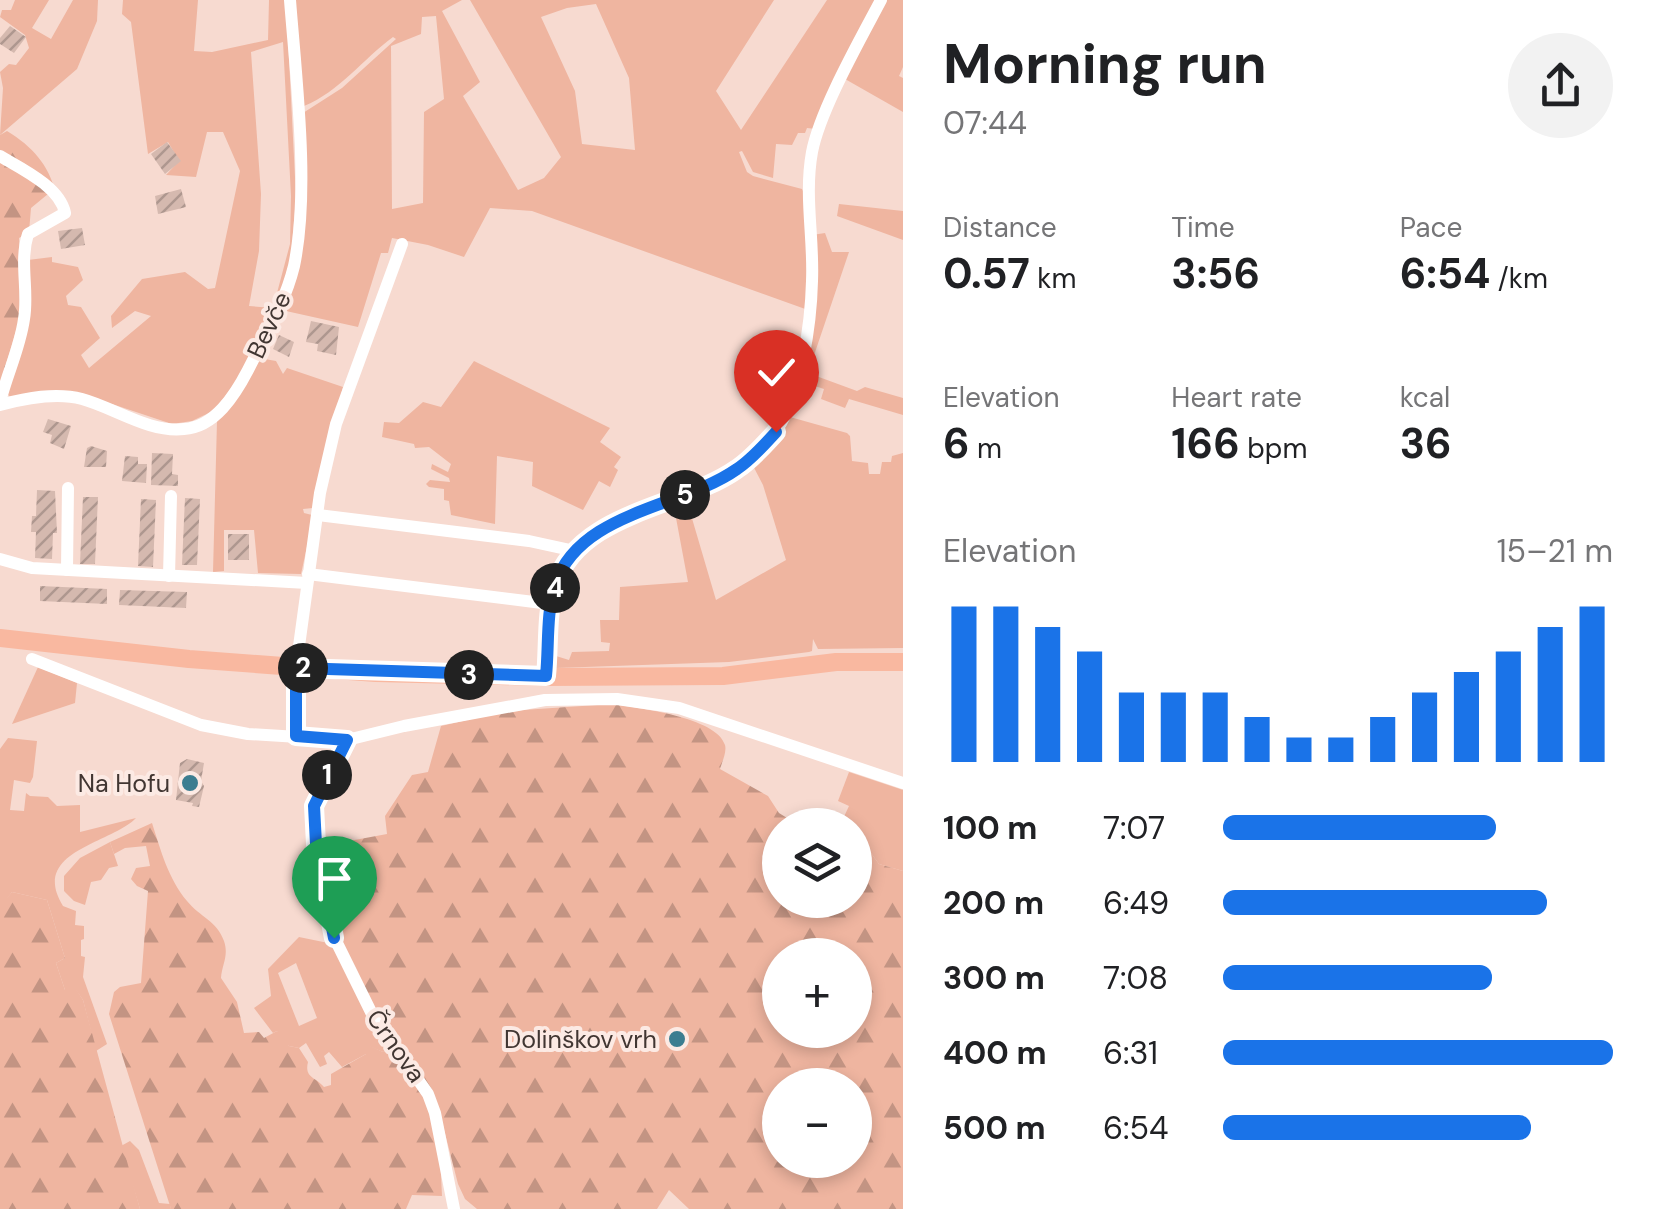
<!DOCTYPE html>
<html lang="en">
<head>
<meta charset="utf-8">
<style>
  body { margin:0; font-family:"DM Sans",sans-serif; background:#f2f2f2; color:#202124; height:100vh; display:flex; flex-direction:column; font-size:38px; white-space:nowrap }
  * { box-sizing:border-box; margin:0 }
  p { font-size:32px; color:#757577 }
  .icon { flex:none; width:55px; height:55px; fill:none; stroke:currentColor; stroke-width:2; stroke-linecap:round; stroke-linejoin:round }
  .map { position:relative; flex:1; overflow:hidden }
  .panel { display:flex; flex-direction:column; background:#fff; width:750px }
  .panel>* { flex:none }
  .buttons { position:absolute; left:762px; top:808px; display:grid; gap:20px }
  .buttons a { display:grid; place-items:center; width:110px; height:110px; border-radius:50%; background:#fff; box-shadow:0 5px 15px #0003; font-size:50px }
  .pin { position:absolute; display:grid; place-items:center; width:85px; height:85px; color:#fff; margin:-102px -42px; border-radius:50% 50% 50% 0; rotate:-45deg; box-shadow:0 0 10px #0007 }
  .pin .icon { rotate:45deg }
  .km { position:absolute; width:50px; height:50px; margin:-25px; border-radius:50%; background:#222; color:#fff; font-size:28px; line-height:50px; text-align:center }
  .round { display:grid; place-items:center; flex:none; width:105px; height:105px; border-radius:52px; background:#f2f2f2 }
  .summary { display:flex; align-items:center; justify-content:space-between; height:170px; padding:0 40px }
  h1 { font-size:55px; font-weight:700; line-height:75px }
  .metrics { display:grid; grid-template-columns:repeat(3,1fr); gap:15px; height:170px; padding:10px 40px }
  .metrics div { display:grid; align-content:center }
  .metrics b { font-size:42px; font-weight:700 }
  .metrics small { font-size:28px; font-weight:400 }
  .metrics p { font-size:28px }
  .chart { height:280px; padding:20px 40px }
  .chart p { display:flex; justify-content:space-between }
  .chart svg { width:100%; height:180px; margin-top:10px; stroke:#1a73e8; stroke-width:6 }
  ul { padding:0 40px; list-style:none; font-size:32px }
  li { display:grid; grid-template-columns:160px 120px 1fr; align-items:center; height:75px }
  li i { height:25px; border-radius:12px; background:#1a73e8 }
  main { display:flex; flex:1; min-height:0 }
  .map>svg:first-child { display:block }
  .green { fill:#efb5a0; fill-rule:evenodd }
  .forest { fill:url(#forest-firs); fill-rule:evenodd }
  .building { fill:url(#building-hatch) }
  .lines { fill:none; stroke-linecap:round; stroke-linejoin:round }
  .minor { stroke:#fff; stroke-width:12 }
  .major { stroke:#f9b8a0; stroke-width:18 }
  .route-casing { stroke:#fff; stroke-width:20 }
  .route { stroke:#1a73e8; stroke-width:12 }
  .poi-dot { fill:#3c7d90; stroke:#fceae4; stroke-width:4 }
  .labels { text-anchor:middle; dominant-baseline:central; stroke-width:8; stroke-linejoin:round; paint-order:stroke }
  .street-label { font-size:25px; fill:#413632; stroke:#fceae4 }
  .poi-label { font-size:25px; fill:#413632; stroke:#fceae4; text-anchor:end }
</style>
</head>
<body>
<main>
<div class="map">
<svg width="903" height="1209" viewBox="0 0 903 1209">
  <defs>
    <pattern id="forest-firs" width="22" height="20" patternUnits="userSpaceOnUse" patternTransform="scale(2.5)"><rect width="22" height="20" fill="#efb5a0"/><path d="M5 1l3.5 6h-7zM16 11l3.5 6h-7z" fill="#c39483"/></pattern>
    <pattern id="building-hatch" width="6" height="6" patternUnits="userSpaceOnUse" patternTransform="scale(2.5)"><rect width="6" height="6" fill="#d5b9af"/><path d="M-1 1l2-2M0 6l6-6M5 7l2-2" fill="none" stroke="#ae978f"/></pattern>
  </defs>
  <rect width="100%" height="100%" fill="#f7dad0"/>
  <g class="green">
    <path d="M 15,0 L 49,0 L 32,28 L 51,39 L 73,0 L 98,0 L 97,21 L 77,69 L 0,135 L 3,88 L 0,72 L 9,64 L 16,65 L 29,48 L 25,35 L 0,17 L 2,10 L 11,10 Z"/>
    <path d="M 123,0 L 198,0 L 194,51 L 212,52 L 268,40 L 269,0 L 286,0 L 296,197 L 291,257 L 276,309 L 264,323 L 264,333 L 240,376 L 215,410 L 192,421 L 172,424 L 112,404 L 10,397 L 6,392 L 28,260 L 52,257 L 52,262 L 78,267 L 83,280 L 66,296 L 68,305 L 81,307 L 100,338 L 81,355 L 89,368 L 151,316 L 135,311 L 112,328 L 111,316 L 142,279 L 185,272 L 208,289 L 215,288 L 240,171 L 223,132 L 207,132 L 196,177 L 166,175 L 179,161 L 168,142 L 148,154 L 131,22 L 122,14 ZM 283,42 L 291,196 L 290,244 L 273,308 L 249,306 L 259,251 L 261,194 L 251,52 Z"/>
    <path d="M 293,0 L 462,0 L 442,11 L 480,82 L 463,96 L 518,190 L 544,178 L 561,157 L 470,0 L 774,0 L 716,91 L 741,130 L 827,0 L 877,0 L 816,129 L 807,128 L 805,133 L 798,133 L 792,145 L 776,144 L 773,178 L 753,172 L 742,151 L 739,152 L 747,172 L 753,176 L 802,189 L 804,193 L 809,257 L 808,310 L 532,211 L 490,208 L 464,257 L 428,245 L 392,238 L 388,253 L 381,253 L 358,327 L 286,311 L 293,285 L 303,113 L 342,88 L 396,39 L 393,37 C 363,59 339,92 304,106 ZM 596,4 L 629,78 L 635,150 L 582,144 L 575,91 L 541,17 L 567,8 ZM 436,16 L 444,99 L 424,112 L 423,203 L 392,209 L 391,46 L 421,34 L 422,17 Z"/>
    <path d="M 884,0 L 903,0 L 903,67 L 899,76 L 903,78 L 903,112 L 845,79 Z"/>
    <path d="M 839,204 L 903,211 L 903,240 L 837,216 Z"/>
    <path d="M 825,233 L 832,252 L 849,252 L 808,373 L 857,391 L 865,387 L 903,398 L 903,415 L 849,399 L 845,408 L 821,399 L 824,389 L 799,381 L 812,235 Z"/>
    <path d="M 259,358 L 276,361 L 283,374 L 287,368 L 343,387 L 313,508 L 303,509 L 304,513 L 312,515 L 313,519 L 301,574 L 258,573 L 254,530 L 224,530 L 224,571 L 213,572 L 217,421 Z"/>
    <path d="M 474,361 L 610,428 L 600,442 L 621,457 L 614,467 L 618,470 L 610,487 L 599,481 L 583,510 L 532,486 L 533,462 L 497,456 L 495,524 L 451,515 L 449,501 L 444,500 L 444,489 L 429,487 L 426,484 L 430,480 L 450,482 L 449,478 L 431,469 L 432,464 L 448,472 L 451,464 L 429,447 L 415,448 L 414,444 L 382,437 L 384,422 L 399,423 L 423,402 L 441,407 Z"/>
    <path d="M 790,417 L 847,433 L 850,436 L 852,461 L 868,463 L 869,474 L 880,474 L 882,462 L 891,462 L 892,456 L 903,453 L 903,648 L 818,649 L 813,639 L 812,651 L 809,652 L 729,662 L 556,668 L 553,665 L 552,659 L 556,656 L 569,660 L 572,652 L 609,651 L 610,643 L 601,642 L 600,620 L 619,620 L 620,587 L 688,582 L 673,502 L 686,498 L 716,600 L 786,560 L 763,485 L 751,462 Z"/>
    <path d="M 38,667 L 77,683 L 75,703 L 12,724 Z"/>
    <path d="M 8,738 L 37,741 L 33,777 L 30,783 L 14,780 L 10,810 L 24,811 L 26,793 L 30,796 L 48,797 L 57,806 L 80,805 L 80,832 L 136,818 C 111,844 29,851 63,906 L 76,911 L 75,925 L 84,926 L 84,939 L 81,940 L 81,956 L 85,957 L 83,977 L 107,1044 L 96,1051 L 83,1000 L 76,990 L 65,990 L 56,963 L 65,958 L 47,900 L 12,892 L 6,900 L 0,899 L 0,749 Z"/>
    <path d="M 849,772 L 903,790 L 903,871 L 879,864 L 855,831 L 855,825 L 841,823 L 849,806 L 838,801 Z"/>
    <path d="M 110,842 L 118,866 L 109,868 L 101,880 L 91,882 L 85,905 L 74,901 L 64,891 L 64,876 L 80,858 Z"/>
    <path d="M 299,937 L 333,944 L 392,1049 L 383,1052 L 366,1045 L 366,1054 L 342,1067 L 329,1052 L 324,1056 L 327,1064 L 320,1067 L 306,1043 L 299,1048 L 289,1046 L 277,1031 L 273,1033 L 254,1008 L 271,996 L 268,969 ZM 296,963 L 317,1018 L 299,1026 L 278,973 Z"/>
    <path d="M 130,1141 L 139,1150 L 159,1203 L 170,1204 L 171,1209 L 140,1209 L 121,1146 Z"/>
  </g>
  <g class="forest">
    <path d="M 7,131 C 33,147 48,164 56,193 L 48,194 L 31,208 L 29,232 L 19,238 L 22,311 L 0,384 L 0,135 Z"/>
    <path d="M 612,704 C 637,708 717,717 725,745 C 727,752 722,762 720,769 L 768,796 L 779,813 L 795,823 L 780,825 L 780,900 L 855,900 L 855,831 L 879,864 L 903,871 L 903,1209 L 689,1209 L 669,1190 L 657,1209 L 477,1209 L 465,1199 L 458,1184 L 440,1114 L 377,1016 L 339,941 L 322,846 L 387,834 L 385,816 L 412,775 L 428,772 L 441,726 L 507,711 ZM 780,955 L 855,955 L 855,1030 L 780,1030 ZM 780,1085 L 855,1085 L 855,1160 L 780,1160 Z"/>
    <path d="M 152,823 C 161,851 168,878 187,901 C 200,917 217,921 224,941 C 229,956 222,964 221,978 L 237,1002 L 244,1033 L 259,1032 L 264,1038 L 277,1031 L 285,1036 L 289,1046 L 299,1048 L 308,1062 C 304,1078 316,1077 324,1087 L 331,1085 L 331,1074 L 366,1054 L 366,1044 L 383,1052 L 392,1049 L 426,1101 L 440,1154 L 442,1196 L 412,1195 L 406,1209 L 171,1209 L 109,1014 L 114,992 L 120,987 L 141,983 L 148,891 L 137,886 L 131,879 L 136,868 L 150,866 L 146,846 L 125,848 L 114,854 L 110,842 Z"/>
    <path d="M 12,892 L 47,900 L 65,958 L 56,963 L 65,990 L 76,989 L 83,1000 L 140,1209 L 0,1209 L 0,899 L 6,899 Z"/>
  </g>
  <g class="building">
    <path d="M 10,26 L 26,37 L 14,53 L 0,44 L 0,38 Z"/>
    <path d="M 167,142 L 181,161 L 165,174 L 151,154 Z"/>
    <path d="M 181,189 L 186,207 L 158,214 L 155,196 Z"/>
    <path d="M 82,228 L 85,245 L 61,249 L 58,231 Z"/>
    <path d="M 311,321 L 339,327 L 336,355 L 317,351 L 318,344 L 306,342 Z"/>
    <path d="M 279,335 L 294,342 L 289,357 L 273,349 Z"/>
    <path d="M 48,419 L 71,426 L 64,449 L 50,443 L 52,435 L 43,432 Z"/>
    <path d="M 91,446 L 107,451 L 106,467 L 84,467 L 87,448 Z"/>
    <path d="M 152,453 L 173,454 L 172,474 L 178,475 L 178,486 L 151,485 Z"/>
    <path d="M 125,456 L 138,457 L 138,464 L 147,464 L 146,483 L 122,481 Z"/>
    <path d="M 37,490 L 55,491 L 57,533 L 53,533 L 52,559 L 35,558 L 36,532 L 31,532 L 32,516 L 36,516 Z"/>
    <path d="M 83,497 L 98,497 L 95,564 L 80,564 Z"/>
    <path d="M 185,498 L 200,499 L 197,565 L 182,565 Z"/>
    <path d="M 141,499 L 156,500 L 153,567 L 138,566 Z"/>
    <rect x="228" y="534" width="21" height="26"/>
    <path d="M 40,586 L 107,589 L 107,604 L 40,601 Z"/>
    <path d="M 120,590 L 187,592 L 186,608 L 119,605 Z"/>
    <path d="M 187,759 L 204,763 L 201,781 L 204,786 L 199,807 L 192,806 L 193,803 L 176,800 L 180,763 Z"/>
  </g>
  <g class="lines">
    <g class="minor">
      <path d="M 0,156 C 22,169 60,187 65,213 L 28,234 C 19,262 29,291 24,319 C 20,348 7,374 0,402"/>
      <path d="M 0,405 C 26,398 56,392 82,399 C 115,408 149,433 184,429 C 215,427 235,395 248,370 C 265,336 285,303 294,266 C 310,190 296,78 290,0"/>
      <path d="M 318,515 L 529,541 L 575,551"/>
      <path d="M 0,559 L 32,568 L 307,583"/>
      <path d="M 67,570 L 68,488"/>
      <path d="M 308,574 L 550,604"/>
      <path d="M 169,576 L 171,496"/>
      <path d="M 32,659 L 201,725 L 248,734 L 347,740 L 404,726 L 545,700 L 617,699 L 679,708 L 903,783"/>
      <path d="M 546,677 C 549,645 545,608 558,579 C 594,496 725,508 778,428 C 801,393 811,324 812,281 C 814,238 804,196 812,152 C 820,110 860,40 881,0"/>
      <path d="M 297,736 L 296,668 L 320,493 L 336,424 L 402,244"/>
      <path d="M 347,740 L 314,806 L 316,844 L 334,937 L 371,1012 L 428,1094 L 435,1113 L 454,1209"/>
    </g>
    <path class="major" d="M 0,638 L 189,659 L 376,673 L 546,677 L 723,676 L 836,662 L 903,662"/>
  </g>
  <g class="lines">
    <g class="route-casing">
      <path id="route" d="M 334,938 L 316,844 L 314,806 L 347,740 L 296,736 L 296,668 L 546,676 C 549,647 546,614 555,585 C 579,511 682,508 737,469 C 752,459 764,445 776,432"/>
    </g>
    <use href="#route" class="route"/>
  </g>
  <g class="poi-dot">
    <circle cx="190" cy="783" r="10"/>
    <circle cx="677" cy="1039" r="10"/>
  </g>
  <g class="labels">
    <g class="street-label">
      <text transform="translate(269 325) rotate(-65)">Bevče</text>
      <text transform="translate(396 1046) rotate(55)">Črnova</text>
    </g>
    <g class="poi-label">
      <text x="170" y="783">Na Hofu</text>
      <text x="657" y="1039">Dolinškov vrh</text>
    </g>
  </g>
</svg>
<div class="buttons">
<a><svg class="icon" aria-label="layers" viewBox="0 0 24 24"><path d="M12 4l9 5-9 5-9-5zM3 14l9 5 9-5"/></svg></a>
<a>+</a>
<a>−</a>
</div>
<div class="pin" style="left:334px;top:938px;background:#1e9e55"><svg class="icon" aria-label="arrive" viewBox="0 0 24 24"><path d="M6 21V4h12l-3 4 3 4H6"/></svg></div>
<div class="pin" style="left:776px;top:432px;background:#d93025"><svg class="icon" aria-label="check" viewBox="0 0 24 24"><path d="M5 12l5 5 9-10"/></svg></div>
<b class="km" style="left:327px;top:775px">1</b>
<b class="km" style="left:303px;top:668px">2</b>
<b class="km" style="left:469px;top:675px">3</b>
<b class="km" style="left:555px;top:588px">4</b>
<b class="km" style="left:685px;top:495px">5</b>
</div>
<section class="panel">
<div class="summary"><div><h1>Morning run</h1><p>07:44</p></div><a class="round"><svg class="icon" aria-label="share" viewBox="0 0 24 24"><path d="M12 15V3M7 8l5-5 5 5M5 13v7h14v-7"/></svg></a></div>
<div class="metrics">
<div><p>Distance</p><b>0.57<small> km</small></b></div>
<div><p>Time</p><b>3:56</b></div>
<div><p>Pace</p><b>6:54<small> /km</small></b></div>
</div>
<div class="metrics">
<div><p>Elevation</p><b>6<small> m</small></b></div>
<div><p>Heart rate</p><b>166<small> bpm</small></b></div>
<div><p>kcal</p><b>36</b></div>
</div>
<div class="chart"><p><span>Elevation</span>15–21 m</p>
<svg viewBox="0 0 160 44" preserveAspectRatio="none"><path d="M5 44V6M15 44V6M25 44V11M35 44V17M45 44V27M55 44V27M65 44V27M75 44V33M85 44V38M95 44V38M105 44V33M115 44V27M125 44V22M135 44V17M145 44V11M155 44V6"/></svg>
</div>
<ul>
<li><b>100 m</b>7:07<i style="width:70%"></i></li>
<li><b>200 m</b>6:49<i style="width:83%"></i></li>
<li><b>300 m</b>7:08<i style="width:69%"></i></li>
<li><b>400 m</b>6:31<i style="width:100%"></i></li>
<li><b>500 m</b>6:54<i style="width:79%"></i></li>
</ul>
</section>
</main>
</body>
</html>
